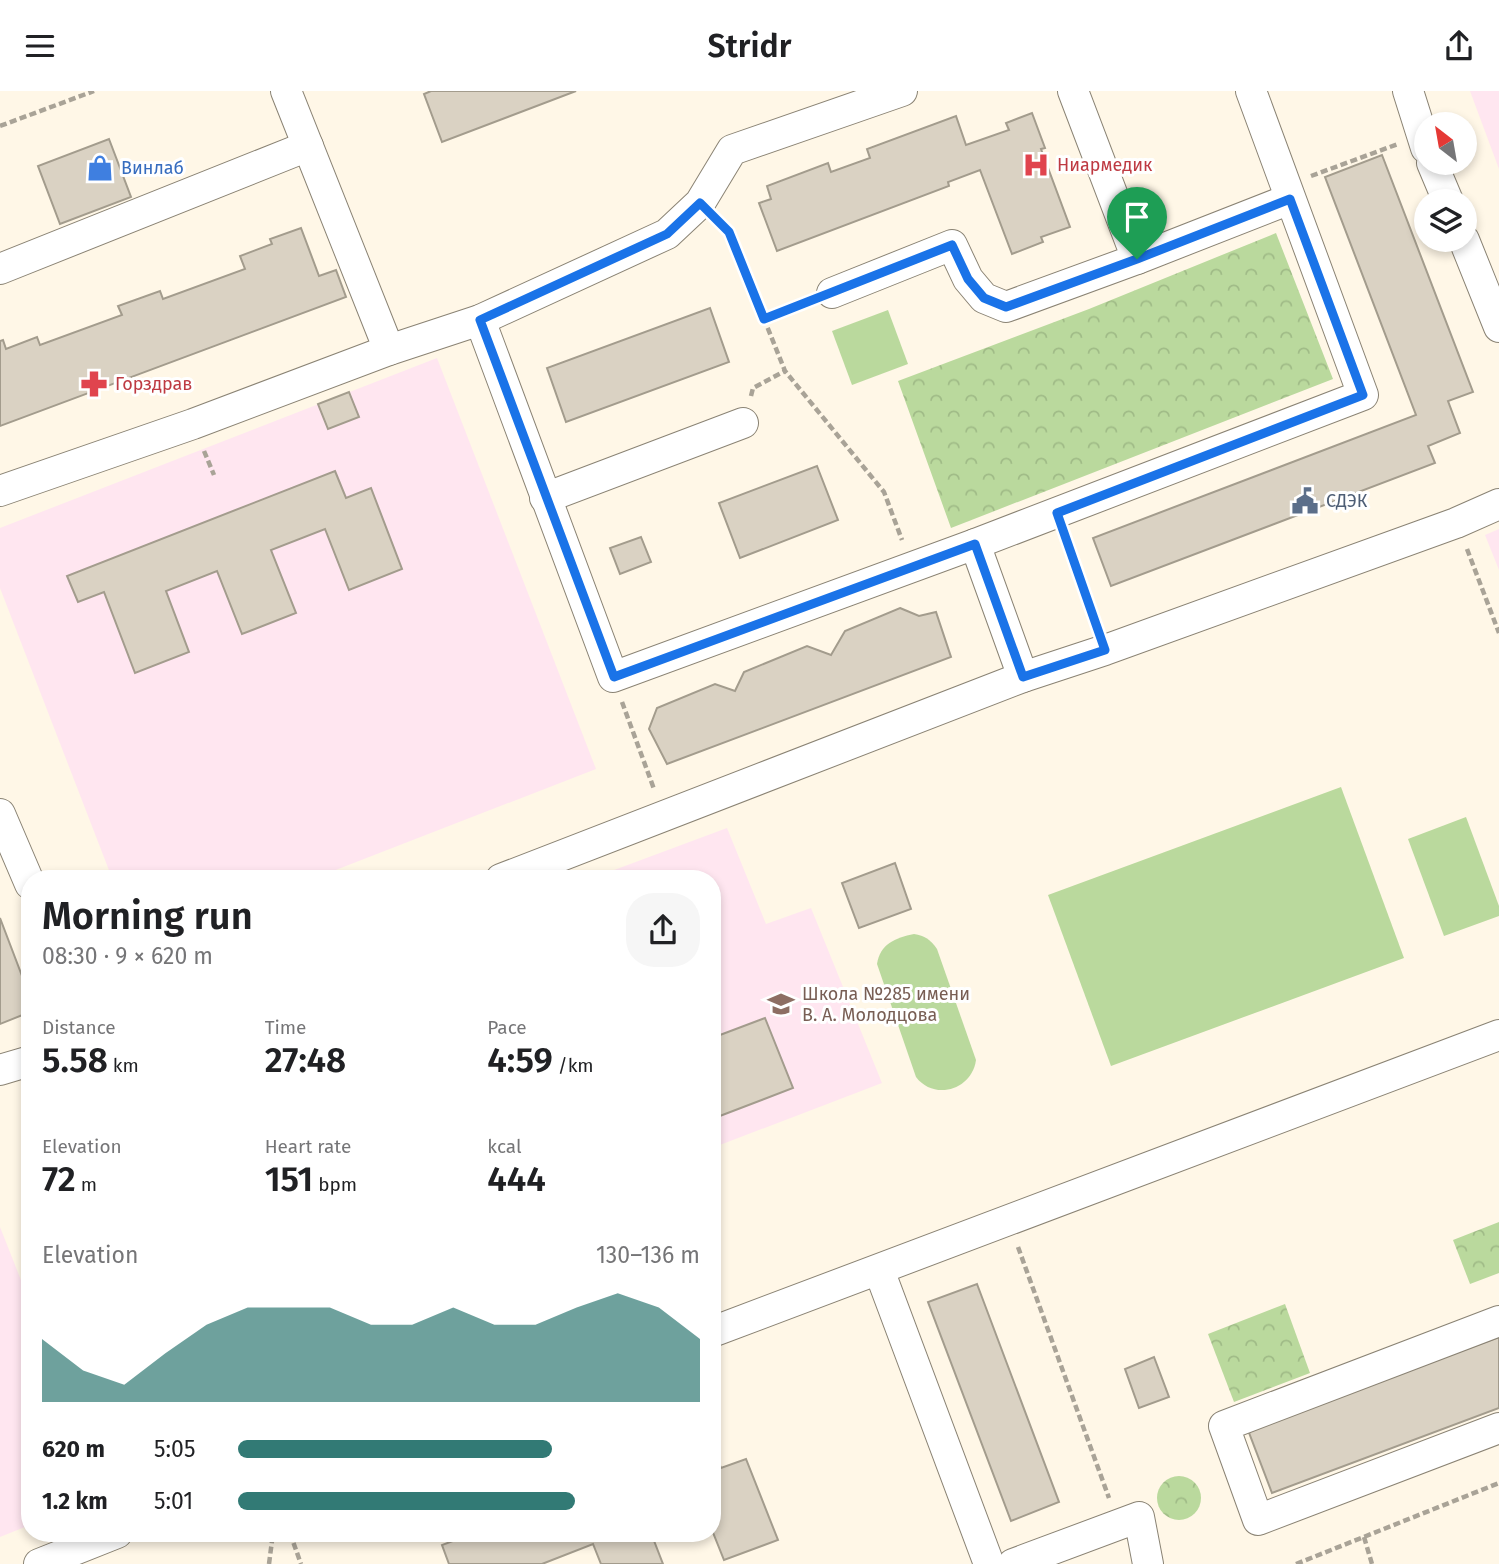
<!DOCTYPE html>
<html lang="en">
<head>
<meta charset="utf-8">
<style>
  body { margin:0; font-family:"Fira Sans",sans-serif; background:#f6f6f6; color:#202124; height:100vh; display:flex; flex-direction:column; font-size:26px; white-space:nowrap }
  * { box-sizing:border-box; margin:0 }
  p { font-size:23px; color:#757577 }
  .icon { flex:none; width:38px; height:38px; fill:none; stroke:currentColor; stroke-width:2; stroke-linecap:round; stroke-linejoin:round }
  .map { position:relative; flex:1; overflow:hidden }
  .side { position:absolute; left:21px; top:779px; width:700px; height:672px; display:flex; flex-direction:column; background:#fff; border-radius:28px; box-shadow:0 4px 10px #0003 }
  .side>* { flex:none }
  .needle { width:46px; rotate:329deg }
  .fabs { position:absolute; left:1414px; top:21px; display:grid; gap:14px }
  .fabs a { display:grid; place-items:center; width:63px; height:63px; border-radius:50%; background:#fff; box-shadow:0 4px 10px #0003; font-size:35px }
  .pin { position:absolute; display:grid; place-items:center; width:60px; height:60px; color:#fff; margin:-72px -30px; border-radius:50% 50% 50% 0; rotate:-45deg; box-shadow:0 0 7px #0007 }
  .pin .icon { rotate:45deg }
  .round { display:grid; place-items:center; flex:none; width:74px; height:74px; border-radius:28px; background:#f6f6f6 }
  .overview { display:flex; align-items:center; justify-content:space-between; height:119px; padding:0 21px }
  h1 { font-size:38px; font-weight:600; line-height:52px }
  .metrics { display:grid; grid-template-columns:repeat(3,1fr); gap:10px; height:119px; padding:7px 21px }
  .metrics div { display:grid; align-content:center }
  .metrics b { font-size:35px; font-weight:600 }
  .metrics small { font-size:19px; font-weight:400 }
  .metrics p { font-size:19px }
  .chart { height:196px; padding:14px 21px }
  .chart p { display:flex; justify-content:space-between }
  .chart svg { width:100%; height:126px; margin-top:7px; fill:#327a75; opacity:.7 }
  ul { padding:0 21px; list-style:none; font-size:23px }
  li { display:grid; grid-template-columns:112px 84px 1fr; align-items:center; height:52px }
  li i { height:18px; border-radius:9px; background:#327a75 }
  header { display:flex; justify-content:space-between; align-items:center; height:91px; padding:0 21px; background:#fff; font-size:32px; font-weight:600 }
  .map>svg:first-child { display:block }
  .education { fill:#ffe6f0 }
  .park { fill:url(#park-crowns) }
  .garden { fill:#bad99d }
  .building { fill:#dad2c3; stroke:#a39c8d; stroke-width:2 }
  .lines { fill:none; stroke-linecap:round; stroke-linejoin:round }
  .minor-casing { stroke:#8a8374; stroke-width:32 }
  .path { stroke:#a9a397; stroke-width:4.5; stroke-dasharray:7 3.5; stroke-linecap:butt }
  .minor { stroke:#fff; stroke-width:30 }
  .route-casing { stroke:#fff; stroke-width:14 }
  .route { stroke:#1a73e8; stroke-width:9 }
  .labels { text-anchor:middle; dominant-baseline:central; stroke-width:6; stroke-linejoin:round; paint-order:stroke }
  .health-label { font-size:18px; fill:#be3a42; stroke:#fff; text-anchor:start }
  .shop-label { font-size:18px; fill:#366cbe; stroke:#fff; text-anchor:start }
  .service-label { font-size:18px; fill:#4e5e75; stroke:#fff; text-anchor:start }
  .education-label { font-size:18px; fill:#785e54; stroke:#fff; text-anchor:start }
</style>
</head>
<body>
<header><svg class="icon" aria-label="menu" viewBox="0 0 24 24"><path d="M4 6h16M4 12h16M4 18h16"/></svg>Stridr<svg class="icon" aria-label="share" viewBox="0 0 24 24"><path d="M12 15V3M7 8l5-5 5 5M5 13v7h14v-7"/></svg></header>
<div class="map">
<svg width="1499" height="1473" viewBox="0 0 1499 1473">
  <defs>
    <pattern id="park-crowns" width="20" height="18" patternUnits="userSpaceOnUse" patternTransform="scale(1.75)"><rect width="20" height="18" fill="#bad99d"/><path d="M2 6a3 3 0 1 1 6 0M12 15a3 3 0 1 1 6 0" fill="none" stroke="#a0bb87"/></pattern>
  </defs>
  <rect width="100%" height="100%" fill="#fff7e7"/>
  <g class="education">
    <path d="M 1470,0 L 1499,0 L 1499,78 Z"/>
    <path d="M 437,267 L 596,678 L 315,787 L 112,787 L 0,497 L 0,437 Z"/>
    <path d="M 1499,438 L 1499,479 L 1485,444 Z"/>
    <path d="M 727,737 L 766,833 L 811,817 L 882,992 L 712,1057 L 712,788 L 590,788 Z"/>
    <path d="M 0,1136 L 30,1212 L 30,1434 L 0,1446 Z"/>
  </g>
  <g class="park">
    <path d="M 1276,142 L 1333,288 L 951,437 L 898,290 L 1089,218 Z"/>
    <path d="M 1499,1131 L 1499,1182 L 1470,1193 L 1453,1149 Z"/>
    <path d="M 1285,1213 L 1310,1282 L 1234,1311 L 1208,1243 Z"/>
    <circle cx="1179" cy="1407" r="22"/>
  </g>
  <g class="garden">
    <path d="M 888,219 L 908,273 L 852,294 L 832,240 Z"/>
    <path d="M 1341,696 L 1404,867 L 1111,975 L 1048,804 Z"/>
    <path d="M 1466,726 L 1499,815 L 1499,825 L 1444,845 L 1408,748 Z"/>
    <path d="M 914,843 C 925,845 930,848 937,858 L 976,969 C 972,999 934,1010 916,986 L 877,873 C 880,853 895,847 914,843 Z"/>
  </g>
  <g class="building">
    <path d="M 431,0 L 576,0 L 442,51 L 424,3 Z"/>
    <path d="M 1032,22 L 1045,57 L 1041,58 L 1070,136 L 1041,146 L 1043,151 L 1012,163 L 980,79 L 948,91 L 949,95 L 777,160 L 759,112 L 771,108 L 767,95 L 828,72 L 831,81 L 870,67 L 867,58 L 956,25 L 966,54 L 1009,39 L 1006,32 Z"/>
    <path d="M 109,48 L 131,106 L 60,133 L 38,75 Z"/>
    <path d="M 1382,64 L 1473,301 L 1448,310 L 1460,342 L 1428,355 L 1435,372 L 1111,495 L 1093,447 L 1416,324 L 1325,86 Z"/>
    <path d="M 301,137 L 319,185 L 336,179 L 346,206 L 0,335 L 0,250 L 3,249 L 6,258 L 37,246 L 40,254 L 122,224 L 118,215 L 160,200 L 163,208 L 245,178 L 240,165 L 272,153 L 270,148 Z"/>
    <path d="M 710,217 L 729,271 L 566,331 L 547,277 Z"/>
    <path d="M 349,301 L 359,326 L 328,338 L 318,313 Z"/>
    <path d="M 817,375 L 838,429 L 740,467 L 719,412 Z"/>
    <path d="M 335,380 L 346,407 L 371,397 L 402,478 L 349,499 L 325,438 L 271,459 L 296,522 L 242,543 L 217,480 L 166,500 L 189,561 L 135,582 L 104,501 L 78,511 L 67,485 Z"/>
    <path d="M 641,446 L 651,471 L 620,483 L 610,457 Z"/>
    <path d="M 900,517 L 919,525 L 936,521 L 951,566 L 667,673 L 649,638 L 657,617 L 715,593 L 735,600 L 744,581 L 807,555 L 831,564 L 845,540 Z"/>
    <path d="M 895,772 L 911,818 L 859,837 L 842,792 Z"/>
    <path d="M 0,827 L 30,906 L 30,921 L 0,933 Z"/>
    <path d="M 765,927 L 793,997 L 712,1028 L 712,947 Z"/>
    <path d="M 977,1193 L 1059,1411 L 1011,1430 L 928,1211 Z"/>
    <path d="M 1499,1246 L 1499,1317 L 1272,1402 L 1248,1339 Z"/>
    <path d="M 1154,1266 L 1169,1306 L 1139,1317 L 1125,1278 Z"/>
    <path d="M 712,1355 L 721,1377 L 746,1368 L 778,1449 L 724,1469 L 712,1439 Z"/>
    <path d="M 474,1442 L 651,1442 L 663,1473 L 601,1473 L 593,1453 L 542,1473 L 449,1473 L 442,1454 Z"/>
  </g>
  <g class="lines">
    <g class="minor-casing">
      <g id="minor">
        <path d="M 286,0 L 389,259"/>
        <path d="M 1408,0 L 1426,57"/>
        <path d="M 1432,72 L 1448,110"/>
        <path d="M 1464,149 L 1499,236"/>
        <path d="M 1137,168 L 1290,108"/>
        <path d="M 0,178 L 308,55"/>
        <path d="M 832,202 L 952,154 L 968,188 L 984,207 L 1006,216 L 1137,168 L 1073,0"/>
        <path d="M 480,229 L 613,586 L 975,453 L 1363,304 L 1251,0"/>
        <path d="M 0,400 L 193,333 L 389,259 L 480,229 L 667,143 L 700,112 L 732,59 L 902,0"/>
        <path d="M 545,407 L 743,332"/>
        <path d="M 975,453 L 1023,586"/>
        <path d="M 0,723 L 30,793"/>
        <path d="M 501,788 L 1023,586 L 1105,559 L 1456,432 L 1499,413"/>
        <path d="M 0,979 L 30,970"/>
        <path d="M 879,1179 L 989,1473"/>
        <path d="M 1499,1230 L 1224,1335 L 1258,1429 L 1499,1337"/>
        <path d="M 712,1241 L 1499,944"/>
        <path d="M 39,1473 L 117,1442"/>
        <path d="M 1013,1473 L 1139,1426 L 1148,1473"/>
      </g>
    </g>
    <g class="path">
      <path d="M 0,35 L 94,0"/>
      <path d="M 1311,85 L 1398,53"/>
      <path d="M 721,132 L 729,141 L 785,280 L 884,401 L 902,449"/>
      <path d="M 764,228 L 806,212"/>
      <path d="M 751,305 L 753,297 L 785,280"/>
      <path d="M 204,360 L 214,384"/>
      <path d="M 1066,447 L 1096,531"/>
      <path d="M 1467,458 L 1499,542"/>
      <path d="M 622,611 L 654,698"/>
      <path d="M 1018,1156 L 1109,1407"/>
      <path d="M 290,1442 L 301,1473"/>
      <path d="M 1364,1446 L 1372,1473"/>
      <path d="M 269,1473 L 273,1442"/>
      <path d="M 1296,1473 L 1499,1392"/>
    </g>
    <use href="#minor" class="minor"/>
  </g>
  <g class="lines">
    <g class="route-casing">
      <path id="route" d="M 1290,108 L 1363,304 L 1057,422 L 1105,559 L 1023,586 L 975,453 L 614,586 L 480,229 L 667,143 L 700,112 L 729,141 L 764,228 L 952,154 L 968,188 L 984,207 L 1006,216 L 1137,168 Z"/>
    </g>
    <use href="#route" class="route"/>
  </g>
  <defs>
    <g id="hospital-bare" transform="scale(2.1)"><path d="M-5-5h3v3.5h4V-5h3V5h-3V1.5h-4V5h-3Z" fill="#e0444e" stroke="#fff" stroke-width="2.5" paint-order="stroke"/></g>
    <g id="shop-bare" transform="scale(2.1)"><path d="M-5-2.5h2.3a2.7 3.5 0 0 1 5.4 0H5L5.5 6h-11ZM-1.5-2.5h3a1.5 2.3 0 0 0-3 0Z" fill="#3f7fe0" stroke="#fff" stroke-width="2.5" paint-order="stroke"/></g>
    <g id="pharmacy-bare" transform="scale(2.1)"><path d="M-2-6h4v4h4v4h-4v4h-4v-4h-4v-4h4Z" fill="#e0444e" stroke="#fff" stroke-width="2.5" paint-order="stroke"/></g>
    <g id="civic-bare" transform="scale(2.1)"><path d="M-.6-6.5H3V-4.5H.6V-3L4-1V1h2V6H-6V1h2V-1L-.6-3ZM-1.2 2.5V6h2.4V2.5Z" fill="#5c6f8a" stroke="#fff" stroke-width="2.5" paint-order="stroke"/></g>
    <g id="school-bare" transform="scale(2.1)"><path d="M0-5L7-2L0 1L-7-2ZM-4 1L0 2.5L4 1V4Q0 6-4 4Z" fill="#8d6e63" stroke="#fff" stroke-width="2.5" paint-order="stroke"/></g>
  </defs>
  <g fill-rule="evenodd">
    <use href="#hospital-bare" x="1036" y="74"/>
    <use href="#shop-bare" x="100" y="77"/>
    <use href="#pharmacy-bare" x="94" y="293"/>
    <use href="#civic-bare" x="1305" y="410"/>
    <use href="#school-bare" x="781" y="913"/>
  </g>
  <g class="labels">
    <g class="health-label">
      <text x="1057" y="74">Ниармедик</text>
      <text x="115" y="293">Горздрав</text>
    </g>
    <g class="shop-label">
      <text x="121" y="77">Винлаб</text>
    </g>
    <g class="service-label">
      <text x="1326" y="410">СДЭК</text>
    </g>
    <g class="education-label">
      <text x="802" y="903">Школа №285 имени<tspan x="802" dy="21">В. А. Молодцова</tspan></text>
    </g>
  </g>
</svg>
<div class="fabs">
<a><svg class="needle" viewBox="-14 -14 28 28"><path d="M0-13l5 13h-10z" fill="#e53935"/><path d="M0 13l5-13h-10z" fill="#757577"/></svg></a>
<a><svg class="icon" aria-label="layers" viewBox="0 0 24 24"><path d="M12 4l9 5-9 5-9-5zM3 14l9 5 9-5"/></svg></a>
</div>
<div class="pin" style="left:1137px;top:168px;background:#1e9e55"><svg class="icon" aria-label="arrive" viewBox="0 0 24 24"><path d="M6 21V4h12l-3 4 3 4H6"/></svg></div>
<section class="side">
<div class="overview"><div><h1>Morning run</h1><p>08:30 · 9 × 620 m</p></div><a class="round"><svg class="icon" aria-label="share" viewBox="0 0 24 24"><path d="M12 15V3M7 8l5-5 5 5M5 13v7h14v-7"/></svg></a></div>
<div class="metrics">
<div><p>Distance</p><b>5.58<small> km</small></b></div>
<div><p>Time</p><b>27:48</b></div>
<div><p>Pace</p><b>4:59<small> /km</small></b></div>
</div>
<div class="metrics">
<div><p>Elevation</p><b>72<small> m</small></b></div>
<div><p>Heart rate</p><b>151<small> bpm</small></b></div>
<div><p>kcal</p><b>444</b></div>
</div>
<div class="chart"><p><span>Elevation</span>130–136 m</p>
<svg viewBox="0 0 160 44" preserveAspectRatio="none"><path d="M0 44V22L10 33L20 38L30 27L40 17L50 11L60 11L70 11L80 17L90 17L100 11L110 17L120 17L130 11L140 6L150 11L160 22V44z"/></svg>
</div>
<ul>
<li><b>620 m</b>5:05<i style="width:68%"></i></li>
<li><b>1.2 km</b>5:01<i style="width:73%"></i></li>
</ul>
</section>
</div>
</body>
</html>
